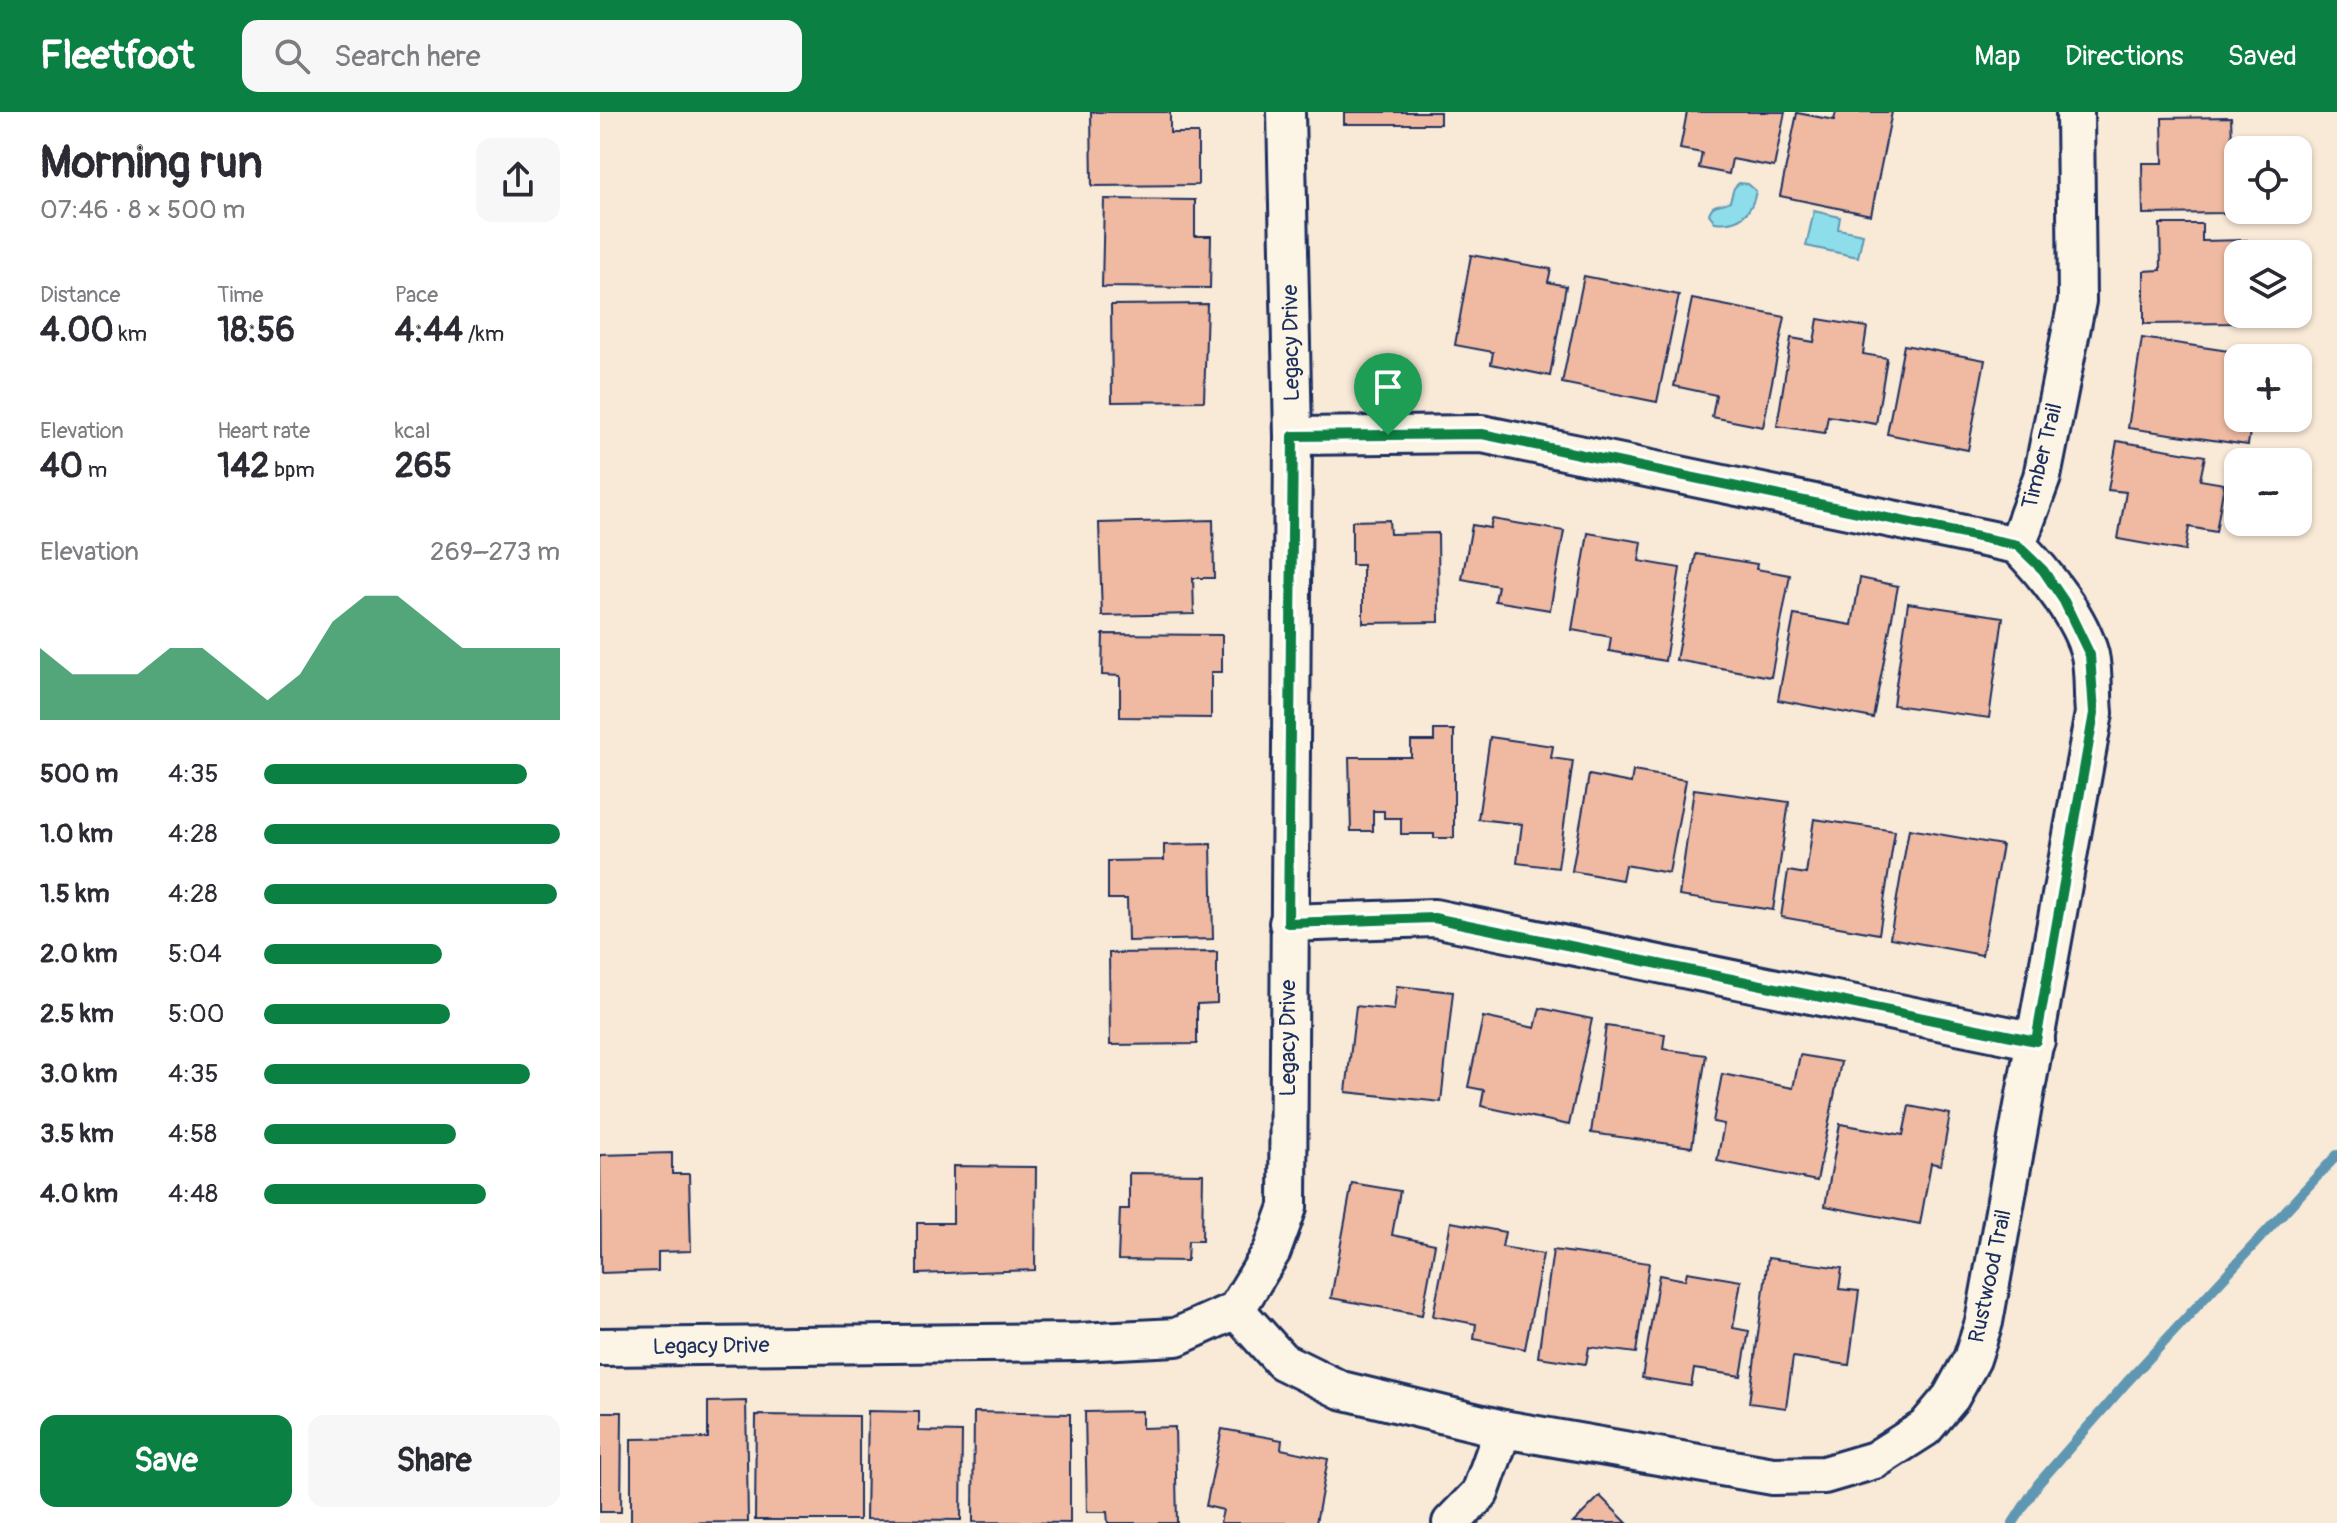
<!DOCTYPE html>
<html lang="en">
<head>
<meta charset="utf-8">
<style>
  body { margin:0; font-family:Pangolin,sans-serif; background:#f7f7f7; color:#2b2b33; height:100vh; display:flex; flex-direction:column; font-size:30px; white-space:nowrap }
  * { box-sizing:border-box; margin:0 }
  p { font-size:26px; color:#7c7c81 }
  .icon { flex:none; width:44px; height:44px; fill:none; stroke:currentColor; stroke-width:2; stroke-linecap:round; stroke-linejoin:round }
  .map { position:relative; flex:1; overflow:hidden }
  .details { display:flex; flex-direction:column; background:#fff; width:600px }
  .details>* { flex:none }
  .buttons { position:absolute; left:1624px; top:24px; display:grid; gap:16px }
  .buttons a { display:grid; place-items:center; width:88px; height:88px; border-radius:16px; background:#fff; box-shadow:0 2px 6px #0004; font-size:40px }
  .pin { position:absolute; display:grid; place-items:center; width:68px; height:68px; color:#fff; margin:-82px -34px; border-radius:50% 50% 50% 0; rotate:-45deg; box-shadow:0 0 8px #0007 }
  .pin .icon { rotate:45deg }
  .round { display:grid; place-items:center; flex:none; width:84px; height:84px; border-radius:16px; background:#f7f7f7 }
  .headline { display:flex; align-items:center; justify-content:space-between; height:136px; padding:0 40px }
  h1 { font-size:44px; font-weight:700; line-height:60px }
  .metrics { display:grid; grid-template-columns:repeat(3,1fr); gap:12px; height:136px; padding:8px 40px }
  .metrics div { display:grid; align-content:center }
  .metrics b { font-size:34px; font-weight:700 }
  .metrics small { font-size:22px; font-weight:400 }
  .metrics p { font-size:22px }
  .chart { height:224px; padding:16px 40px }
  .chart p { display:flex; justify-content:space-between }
  .chart svg { width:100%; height:144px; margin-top:8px; fill:#0b8043; opacity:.7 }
  .action { display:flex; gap:16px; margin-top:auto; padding:16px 40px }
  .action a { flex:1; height:92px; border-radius:16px; background:#0b8043; color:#fff; font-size:32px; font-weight:700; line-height:92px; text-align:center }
  .action a+a { background:#f7f7f7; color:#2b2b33 }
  ul { padding:0 40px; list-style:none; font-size:26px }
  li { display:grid; grid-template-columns:128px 96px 1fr; align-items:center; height:60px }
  li i { height:20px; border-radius:10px; background:#0b8043 }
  header { display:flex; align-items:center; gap:48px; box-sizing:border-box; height:112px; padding:0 40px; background:#0b8043; color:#fff }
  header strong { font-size:38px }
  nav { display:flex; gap:44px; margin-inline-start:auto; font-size:28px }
  .search { width:560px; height:72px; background:#f7f7f7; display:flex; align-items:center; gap:20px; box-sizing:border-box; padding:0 28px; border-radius:16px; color:#7c7c81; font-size:30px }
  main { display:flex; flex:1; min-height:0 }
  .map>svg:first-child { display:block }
  .water { fill:#8dddea; stroke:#5f97b2; stroke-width:2 }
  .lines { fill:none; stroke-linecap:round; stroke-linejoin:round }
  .stream { stroke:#5f97b2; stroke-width:10 }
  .building { fill:#efbaa1; stroke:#1b2f5e; stroke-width:2 }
  .street-casing { stroke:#1b2f5e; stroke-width:42 }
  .street { stroke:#fcf5e5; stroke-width:36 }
  .route-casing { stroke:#fff; stroke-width:16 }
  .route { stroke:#0b8043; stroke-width:10 }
  .labels { text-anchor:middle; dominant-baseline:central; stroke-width:6; stroke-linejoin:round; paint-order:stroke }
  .street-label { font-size:22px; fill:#1b2f5e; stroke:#fcf5e5 }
</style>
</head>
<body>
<header>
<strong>Fleetfoot</strong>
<div class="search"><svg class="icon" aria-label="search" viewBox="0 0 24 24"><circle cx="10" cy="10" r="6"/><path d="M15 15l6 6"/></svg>Search here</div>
<nav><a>Map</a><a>Directions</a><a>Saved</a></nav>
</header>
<main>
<section class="details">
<div class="headline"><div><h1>Morning run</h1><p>07:46 · 8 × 500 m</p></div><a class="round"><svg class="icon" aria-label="share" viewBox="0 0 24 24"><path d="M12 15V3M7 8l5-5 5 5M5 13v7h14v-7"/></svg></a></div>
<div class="metrics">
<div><p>Distance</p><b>4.00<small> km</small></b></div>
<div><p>Time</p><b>18:56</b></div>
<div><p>Pace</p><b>4:44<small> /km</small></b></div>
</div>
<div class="metrics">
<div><p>Elevation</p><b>40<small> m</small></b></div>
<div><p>Heart rate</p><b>142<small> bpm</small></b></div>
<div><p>kcal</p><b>265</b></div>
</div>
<div class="chart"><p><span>Elevation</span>269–273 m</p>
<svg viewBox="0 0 160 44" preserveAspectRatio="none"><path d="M0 44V22L10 30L20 30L30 30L40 22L50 22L60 30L70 38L80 30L90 14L100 6L110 6L120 14L130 22L140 22L150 22L160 22V44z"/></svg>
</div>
<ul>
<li><b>500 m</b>4:35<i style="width:89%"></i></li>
<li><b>1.0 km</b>4:28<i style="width:100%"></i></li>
<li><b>1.5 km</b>4:28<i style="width:99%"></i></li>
<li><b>2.0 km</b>5:04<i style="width:60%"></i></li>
<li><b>2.5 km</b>5:00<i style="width:63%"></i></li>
<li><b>3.0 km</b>4:35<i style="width:90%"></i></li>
<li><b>3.5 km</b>4:58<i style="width:65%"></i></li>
<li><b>4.0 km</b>4:48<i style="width:75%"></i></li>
</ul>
<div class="action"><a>Save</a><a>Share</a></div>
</section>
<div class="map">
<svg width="1737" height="1411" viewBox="0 0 1737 1411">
  <rect width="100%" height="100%" fill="#f9e9d7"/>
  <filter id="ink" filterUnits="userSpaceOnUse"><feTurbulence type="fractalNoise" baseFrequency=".0125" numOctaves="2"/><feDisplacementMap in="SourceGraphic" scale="16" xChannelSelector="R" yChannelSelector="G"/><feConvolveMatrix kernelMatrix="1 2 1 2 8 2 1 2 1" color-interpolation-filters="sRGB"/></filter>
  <g filter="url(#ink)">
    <g class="water">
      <path d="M 1139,71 L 1148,72 L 1156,79 C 1152,103 1137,113 1115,110 L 1109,102 C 1113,89 1121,95 1130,89 L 1134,76 Z"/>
      <path d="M 1214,99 L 1240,105 L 1238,117 L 1263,122 L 1258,145 L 1206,134 Z"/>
    </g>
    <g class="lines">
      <path class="stream" d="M 1413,1411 L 1438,1372 L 1527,1270 L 1737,1043"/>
    </g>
    <g class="building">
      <path d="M 491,0 L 570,0 L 570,21 L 598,21 L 598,73 L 492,74 Z"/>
      <rect x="744" y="0" width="96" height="12"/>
      <path d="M 1087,0 L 1185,0 L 1174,55 L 1132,47 L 1129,62 L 1099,56 L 1102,41 L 1080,37 Z"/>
      <path d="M 1236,0 L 1292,0 L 1271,103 L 1180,84 L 1197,1 L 1234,8 Z"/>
      <path d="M 1631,5 L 1632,30 L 1658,29 L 1658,38 L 1638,38 L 1638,78 L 1630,78 L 1630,101 L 1543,102 L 1542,51 L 1563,51 L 1562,6 Z"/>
      <path d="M 504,87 L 595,88 L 595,124 L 611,124 L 610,176 L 502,175 Z"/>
      <path d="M 1560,112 L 1602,112 L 1602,129 L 1647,128 L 1647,142 L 1638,142 L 1639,211 L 1544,212 L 1544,159 L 1561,158 Z"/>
      <path d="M 871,143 L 951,157 L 948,170 L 966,174 L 950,264 L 891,252 L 893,240 L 855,233 Z"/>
      <path d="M 984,164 L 1079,183 L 1057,290 L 962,271 Z"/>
      <path d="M 1092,187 L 1185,205 L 1163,315 L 1112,305 L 1116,283 L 1074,274 Z"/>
      <path d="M 607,192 L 604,289 L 512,290 L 511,193 Z"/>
      <path d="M 1218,207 L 1267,215 L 1263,242 L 1287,246 L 1276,312 L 1228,304 L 1225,321 L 1177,314 L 1191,226 L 1214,230 Z"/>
      <path d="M 1542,226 L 1675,246 L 1638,246 L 1638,306 L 1652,306 L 1648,333 L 1528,316 Z"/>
      <path d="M 1304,233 L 1385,248 L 1368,338 L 1287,322 Z"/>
      <path d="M 1517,329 L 1605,344 L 1600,368 L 1624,372 L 1616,420 L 1589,415 L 1585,439 L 1518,427 L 1526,380 L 1508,378 Z"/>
      <path d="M 892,407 L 964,419 L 950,498 L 895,489 L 898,474 L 862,467 L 872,413 L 890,416 Z"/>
      <path d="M 613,408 L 614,466 L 593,466 L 594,502 L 502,504 L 499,411 Z"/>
      <path d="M 789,408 L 790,422 L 838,421 L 839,510 L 763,511 L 763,453 L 752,453 L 752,409 Z"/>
      <path d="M 988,421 L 1042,430 L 1039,449 L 1080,456 L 1065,549 L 1009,539 L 1011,525 L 972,518 Z"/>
      <path d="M 1096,442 L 1157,452 L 1156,457 L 1190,463 L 1171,565 L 1076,548 Z"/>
      <path d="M 1260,466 L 1298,474 L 1273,606 L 1178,588 L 1194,503 L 1252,513 Z"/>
      <path d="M 1308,491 L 1403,505 L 1389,606 L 1293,593 Z"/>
      <path d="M 503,522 L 622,523 L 622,560 L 611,560 L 611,606 L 520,605 L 520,564 L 502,563 Z"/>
      <path d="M 834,618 L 854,618 L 854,726 L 834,726 L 834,722 L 801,722 L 801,706 L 784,706 L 784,699 L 773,699 L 773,719 L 751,719 L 749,645 L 811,645 L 811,629 L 834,629 Z"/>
      <path d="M 890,625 L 953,634 L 951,646 L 973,649 L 958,756 L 917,751 L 922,712 L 878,707 Z"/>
      <path d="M 1033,659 L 1086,668 L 1069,761 L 1025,753 L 1022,768 L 972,759 L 989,663 L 1031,671 Z"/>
      <path d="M 1094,677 L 1189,690 L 1173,798 L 1079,784 Z"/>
      <path d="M 1214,707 L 1295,719 L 1279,822 L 1181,805 L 1188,759 L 1206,762 Z"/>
      <path d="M 1309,717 L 1402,733 L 1382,843 L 1290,826 Z"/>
      <path d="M 611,732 L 613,827 L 528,829 L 527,787 L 508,787 L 508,749 L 564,748 L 564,733 Z"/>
      <path d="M 617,840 L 617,891 L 597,892 L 597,932 L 510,933 L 509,841 Z"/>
      <path d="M 797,874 L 853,880 L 841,990 L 746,980 L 756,894 L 794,898 Z"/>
      <path d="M 940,896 L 992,907 L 969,1013 L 881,994 L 884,978 L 868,975 L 883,905 L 935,916 Z"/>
      <path d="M 1006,914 L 1065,922 L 1063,937 L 1106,943 L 1092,1035 L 991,1021 Z"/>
      <path d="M 1200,943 L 1241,950 L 1217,1069 L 1117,1049 L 1124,1012 L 1113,1010 L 1122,962 L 1193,976 Z"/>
      <path d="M 1309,994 L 1350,1002 L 1341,1053 L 1331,1051 L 1320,1112 L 1225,1094 L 1240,1012 L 1303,1023 Z"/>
      <path d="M 72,1041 L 72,1062 L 89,1062 L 91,1139 L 58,1140 L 58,1159 L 1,1161 L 0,1043 Z"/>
      <path d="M 353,1054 L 436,1055 L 435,1158 L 317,1162 L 317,1111 L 353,1111 Z"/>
      <path d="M 529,1061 L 603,1062 L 602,1129 L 588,1129 L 587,1149 L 518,1148 L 520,1097 L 529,1097 Z"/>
      <path d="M 752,1071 L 800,1079 L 792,1123 L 835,1132 L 822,1203 L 731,1186 Z"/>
      <path d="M 851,1110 L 905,1120 L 902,1135 L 943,1142 L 925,1237 L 874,1227 L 876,1212 L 833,1204 Z"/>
      <path d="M 953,1138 L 1049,1151 L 1036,1241 L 989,1235 L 986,1252 L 938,1245 Z"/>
      <path d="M 1168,1146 L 1242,1156 L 1239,1177 L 1259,1179 L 1249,1253 L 1193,1245 L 1186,1296 L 1149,1291 Z"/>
      <path d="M 1087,1160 L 1141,1169 L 1133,1216 L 1149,1219 L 1141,1264 L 1094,1257 L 1091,1274 L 1042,1266 L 1059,1163 L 1085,1168 Z"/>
      <path d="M 146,1289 L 148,1410 L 31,1411 L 31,1327 L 108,1326 L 108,1290 Z"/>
      <path d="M 268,1299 L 319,1300 L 319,1319 L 362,1320 L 361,1408 L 266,1407 Z"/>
      <path d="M 542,1299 L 542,1316 L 575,1315 L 577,1411 L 508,1411 L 507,1400 L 487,1400 L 485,1300 Z"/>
      <path d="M 0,1300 L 22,1300 L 21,1400 L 0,1400 Z"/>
      <path d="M 374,1300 L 470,1302 L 470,1411 L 373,1410 Z"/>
      <path d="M 156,1303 L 259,1304 L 259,1408 L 155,1408 Z"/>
      <path d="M 622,1317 L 682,1328 L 681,1337 L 728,1347 L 716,1411 L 620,1411 L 623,1398 L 606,1394 Z"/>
      <path d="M 1000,1384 L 1027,1411 L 973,1411 Z"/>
    </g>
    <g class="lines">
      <g class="street-casing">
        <g id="street">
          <path d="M 693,324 L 882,322 L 1417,433"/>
          <path d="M 1417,433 L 1442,365 L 1477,189 L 1475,0"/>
          <path d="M 688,811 L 834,806 L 1436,929"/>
          <path d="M 636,1198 L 682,1249 L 741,1278 L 903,1317 L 1173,1364 L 1224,1363 L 1275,1348 L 1325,1316 L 1351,1285 L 1372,1247 L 1384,1210 L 1494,601 C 1492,582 1494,561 1490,543 C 1481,506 1444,460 1417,433"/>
          <path d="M 0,1235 L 479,1230 L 576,1225 L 636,1198 L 672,1139 L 688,1095 L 693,324 L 686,0"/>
          <path d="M 851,1411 L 880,1381 L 903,1317"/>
        </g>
      </g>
      <use href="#street" class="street"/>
    </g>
  </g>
  <g class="lines" filter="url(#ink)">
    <g class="route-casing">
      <path id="route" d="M 882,322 L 1417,433 L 1443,458 L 1464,489 L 1490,543 L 1494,601 L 1436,929 L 834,806 L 688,811 L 693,324 Z"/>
    </g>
    <use href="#route" class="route"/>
  </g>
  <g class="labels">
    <g class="street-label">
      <text transform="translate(691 231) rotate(-91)">Legacy Drive</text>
      <text transform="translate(1442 344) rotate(-76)">Timber Trail</text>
      <text transform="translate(688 926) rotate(-90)">Legacy Drive</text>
      <text transform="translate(1390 1164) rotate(-78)">Rustwood Trail</text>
      <text transform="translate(111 1234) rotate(-1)">Legacy Drive</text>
    </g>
  </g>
</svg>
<div class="buttons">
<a><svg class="icon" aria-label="locate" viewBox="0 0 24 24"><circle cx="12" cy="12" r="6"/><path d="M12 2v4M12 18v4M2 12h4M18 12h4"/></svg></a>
<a><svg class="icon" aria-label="layers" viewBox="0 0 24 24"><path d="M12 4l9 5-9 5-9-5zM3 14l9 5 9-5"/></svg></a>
<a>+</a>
<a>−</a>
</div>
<div class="pin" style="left:788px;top:323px;background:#1e9e55"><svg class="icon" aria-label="arrive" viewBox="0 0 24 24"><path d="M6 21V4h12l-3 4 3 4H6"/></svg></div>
</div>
</main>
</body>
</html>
